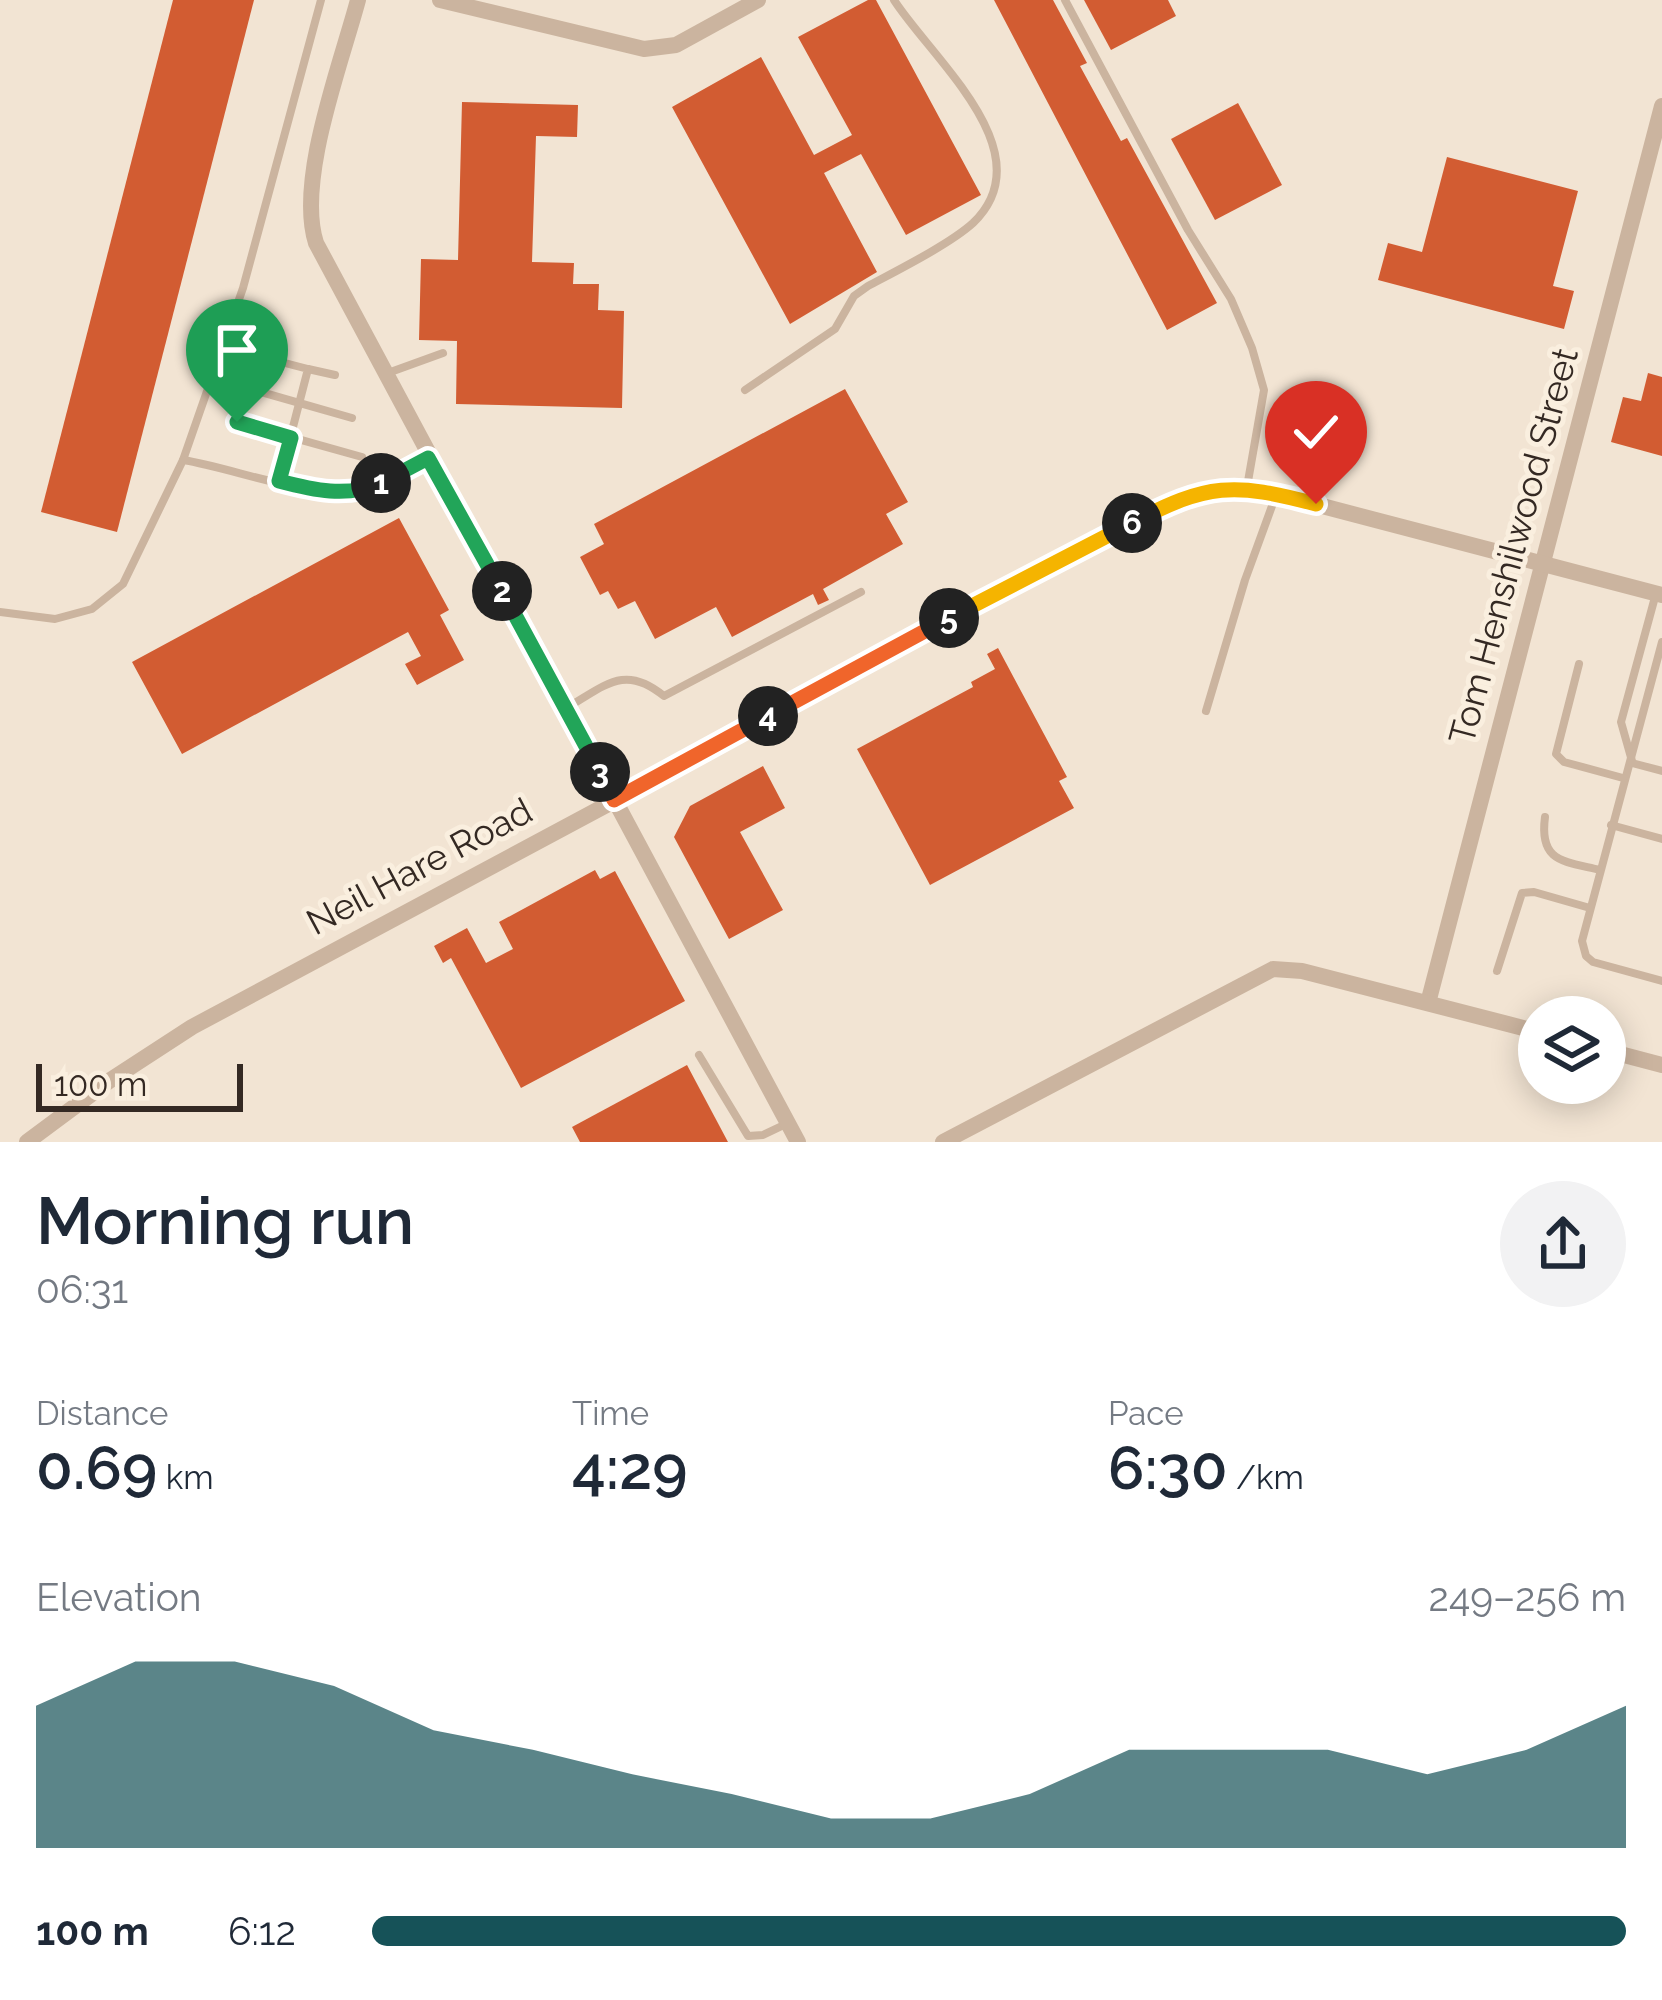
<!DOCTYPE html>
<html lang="en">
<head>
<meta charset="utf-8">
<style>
  body { margin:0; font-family:Raleway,sans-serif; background:#f2f2f3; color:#1f2937; height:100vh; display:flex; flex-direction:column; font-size:45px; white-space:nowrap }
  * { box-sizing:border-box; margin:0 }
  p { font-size:39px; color:#747a83 }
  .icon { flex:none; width:66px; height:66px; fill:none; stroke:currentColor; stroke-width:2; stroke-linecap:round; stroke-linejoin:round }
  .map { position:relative; height:1142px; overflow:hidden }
  .drawer { display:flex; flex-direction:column; background:#fff; flex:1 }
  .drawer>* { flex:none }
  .fabs { position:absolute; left:1518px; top:996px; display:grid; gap:24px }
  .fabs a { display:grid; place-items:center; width:108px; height:108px; border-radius:50%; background:#fff; box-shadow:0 6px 30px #0003; font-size:60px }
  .scale { position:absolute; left:36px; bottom:30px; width:207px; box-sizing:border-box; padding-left:12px; border:6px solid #342923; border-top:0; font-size:33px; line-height:42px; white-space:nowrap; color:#342923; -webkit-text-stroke:9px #faefdf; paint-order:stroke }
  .pin { position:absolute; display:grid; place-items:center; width:102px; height:102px; color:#fff; margin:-123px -51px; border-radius:50% 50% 50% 0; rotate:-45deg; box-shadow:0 0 12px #0007 }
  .pin .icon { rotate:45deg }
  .km { position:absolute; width:60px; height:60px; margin:-30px; border-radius:50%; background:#222; color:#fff; font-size:33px; line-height:60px; text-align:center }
  .round { display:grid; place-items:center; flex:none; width:126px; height:126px; border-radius:63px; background:#f2f2f3 }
  .head { display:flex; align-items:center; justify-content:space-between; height:204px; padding:0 36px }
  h1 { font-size:66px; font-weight:600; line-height:90px }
  .figures { display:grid; grid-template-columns:repeat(3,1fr); gap:18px; height:204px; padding:12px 36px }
  .figures div { display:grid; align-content:center }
  .figures b { font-size:60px; font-weight:600 }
  .figures small { font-size:33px; font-weight:400 }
  .figures p { font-size:33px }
  .chart { height:336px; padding:24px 36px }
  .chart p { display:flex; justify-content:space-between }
  .chart svg { width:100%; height:216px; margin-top:12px; fill:#165258; opacity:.7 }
  ul { padding:0 36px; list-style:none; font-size:39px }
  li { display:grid; grid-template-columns:192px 144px 1fr; align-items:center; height:90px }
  li i { height:30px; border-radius:15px; background:#165258 }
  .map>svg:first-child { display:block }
  .building { fill:#d25c32 }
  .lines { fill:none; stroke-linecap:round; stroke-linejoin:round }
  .lane { stroke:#cbb49f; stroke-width:8 }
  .street { stroke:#cbb49f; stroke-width:16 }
  .split-1-casing { stroke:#fff; stroke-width:24 }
  .split-2-casing { stroke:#fff; stroke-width:24 }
  .split-3-casing { stroke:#fff; stroke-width:24 }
  .split-4-casing { stroke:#fff; stroke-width:24 }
  .split-5-casing { stroke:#fff; stroke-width:24 }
  .split-6-casing { stroke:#fff; stroke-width:24 }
  .split-7-casing { stroke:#fff; stroke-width:24 }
  .split-1 { stroke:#22a559; stroke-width:15 }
  .split-2 { stroke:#22a559; stroke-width:15 }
  .split-3 { stroke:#22a559; stroke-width:15 }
  .split-4 { stroke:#f0652b; stroke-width:15 }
  .split-5 { stroke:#f0652b; stroke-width:15 }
  .split-6 { stroke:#f5b400; stroke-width:15 }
  .split-7 { stroke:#f5b400; stroke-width:15 }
  .labels { text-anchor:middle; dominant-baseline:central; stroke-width:10; stroke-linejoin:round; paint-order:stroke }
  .street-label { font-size:36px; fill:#342923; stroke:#faefdf }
</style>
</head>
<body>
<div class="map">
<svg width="1662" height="1142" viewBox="0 0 1662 1142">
  <rect width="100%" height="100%" fill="#f2e4d3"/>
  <g class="building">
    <path d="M 173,0 L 254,0 L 117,532 L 41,512 Z"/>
    <path d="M 868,0 L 876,0 L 981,195 L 906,235 L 861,154 L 824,173 L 877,272 L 790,324 L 672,107 L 761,57 L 814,155 L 852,135 L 798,37 Z"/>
    <path d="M 994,0 L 1053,0 L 1087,63 L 1080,66 L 1121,141 L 1127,138 L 1217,303 L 1167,330 Z"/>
    <path d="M 1084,0 L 1168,0 L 1176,16 L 1111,50 Z"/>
    <path d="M 462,102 L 578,105 L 577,137 L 536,136 L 532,262 L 574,263 L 573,284 L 599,284 L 598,310 L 624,311 L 622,408 L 456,404 L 457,341 L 419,340 L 421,259 L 458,260 Z"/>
    <path d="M 1238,103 L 1282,185 L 1215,220 L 1171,139 Z"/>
    <path d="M 1447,157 L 1578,191 L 1553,286 L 1574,291 L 1564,329 L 1378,280 L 1388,243 L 1422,252 Z"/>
    <path d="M 1648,373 L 1662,377 L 1662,456 L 1611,442 L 1623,397 L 1641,401 Z"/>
    <path d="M 845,389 L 908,502 L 886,514 L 903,544 L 823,589 L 829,600 L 818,605 L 813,594 L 732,637 L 716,607 L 655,639 L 635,601 L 618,609 L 608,591 L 600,595 L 580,557 L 604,544 L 594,524 Z"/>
    <path d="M 399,518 L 449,610 L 440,615 L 464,660 L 417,685 L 405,664 L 421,656 L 408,632 L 182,754 L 132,662 Z"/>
    <path d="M 998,648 L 1067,777 L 1059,781 L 1074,808 L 930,885 L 857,749 L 973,687 L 971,682 L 995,669 L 987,654 Z"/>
    <path d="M 763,766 L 785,808 L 740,832 L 783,910 L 729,939 L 674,837 L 690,806 Z"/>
    <path d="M 595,870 L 600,879 L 615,871 L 685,1001 L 521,1088 L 451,958 L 443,963 L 434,946 L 467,928 L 486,963 L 513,949 L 499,922 Z"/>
    <path d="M 687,1065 L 728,1142 L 580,1142 L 572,1127 Z"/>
  </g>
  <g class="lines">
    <g class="lane">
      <path d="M 1065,0 L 1188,230 L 1231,299 L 1252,348 L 1264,390 L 1247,487"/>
      <path d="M 258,356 L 308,369 L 279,481"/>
      <path d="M 308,369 L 335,375"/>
      <path d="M 385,374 L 443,353"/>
      <path d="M 247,388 L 352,418"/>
      <path d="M 745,390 L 835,329 L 854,296 L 868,286 C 896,271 950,244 973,223 C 1046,153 932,59 894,0"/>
      <path d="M 237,422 L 362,457"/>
      <path d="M 183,460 L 243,288 L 321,0"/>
      <path d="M 0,612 L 55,619 L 92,609 L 123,584 L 183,460 C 239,469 314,502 369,488 C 390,482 409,469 428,458"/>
      <path d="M 1662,642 L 1582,941 L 1586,956 L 1593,962 L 1662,981"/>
      <path d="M 1579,664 L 1556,754 L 1564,762 L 1623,778"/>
      <path d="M 568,707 C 606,685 625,664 664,696 L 861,592"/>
      <path d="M 1206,711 L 1245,580 L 1276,495"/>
      <path d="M 1632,761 L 1621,722 L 1655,597"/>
      <path d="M 1632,763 L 1662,771"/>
      <path d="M 1545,817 C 1539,862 1563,861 1600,870"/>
      <path d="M 1611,825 L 1662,839"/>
      <path d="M 1497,971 L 1522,893 L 1534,892 L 1590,908"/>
      <path d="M 699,1055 L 748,1136 L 763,1135 L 786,1124"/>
    </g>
    <g class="street">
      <path d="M 358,0 C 341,64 296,181 316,243 L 798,1142"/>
      <path d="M 440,0 L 644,49 L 676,45 L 758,0"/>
      <path d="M 1428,1003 L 1662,106"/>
      <path d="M 1605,1050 L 1662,1065"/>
      <path d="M 27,1142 L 109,1081 L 192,1027 L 1178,499 L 1221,488 L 1261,490 L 1662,595"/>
      <path d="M 943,1142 L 1273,969 L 1302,971 L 1539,1032"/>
    </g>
  </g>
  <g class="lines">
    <g class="split-1-casing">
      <path id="split-1" d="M 237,422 L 291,438 L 279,481 C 313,490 347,498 381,483"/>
    </g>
    <g class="split-2-casing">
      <path id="split-2" d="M 381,483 L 428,458 L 502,591"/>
    </g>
    <g class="split-3-casing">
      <path id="split-3" d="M 502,591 L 600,772"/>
    </g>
    <g class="split-4-casing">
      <path id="split-4" d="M 600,772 L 614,800 L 768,716"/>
    </g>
    <g class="split-5-casing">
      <path id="split-5" d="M 768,716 L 949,618"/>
    </g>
    <g class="split-6-casing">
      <path id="split-6" d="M 949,618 L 1132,523"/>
    </g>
    <g class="split-7-casing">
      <path id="split-7" d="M 1132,523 C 1208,483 1233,482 1316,504"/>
    </g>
    <use href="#split-1" class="split-1"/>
    <use href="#split-2" class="split-2"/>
    <use href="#split-3" class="split-3"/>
    <use href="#split-4" class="split-4"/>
    <use href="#split-5" class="split-5"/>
    <use href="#split-6" class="split-6"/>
    <use href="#split-7" class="split-7"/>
  </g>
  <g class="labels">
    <g class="street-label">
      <text transform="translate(1513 546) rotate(-75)">Tom Henshilwood Street</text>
      <text transform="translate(419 866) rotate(-28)">Neil Hare Road</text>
    </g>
  </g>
</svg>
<div class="fabs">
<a><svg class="icon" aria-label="layers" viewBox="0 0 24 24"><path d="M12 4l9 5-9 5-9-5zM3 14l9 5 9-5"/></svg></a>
</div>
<div class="scale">100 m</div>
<div class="pin" style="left:237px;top:422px;background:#1e9e55"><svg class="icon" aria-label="arrive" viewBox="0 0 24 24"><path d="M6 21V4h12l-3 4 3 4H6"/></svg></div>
<div class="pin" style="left:1316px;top:504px;background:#d93025"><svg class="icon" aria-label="check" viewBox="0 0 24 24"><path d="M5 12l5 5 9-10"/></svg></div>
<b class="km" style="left:381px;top:483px">1</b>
<b class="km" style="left:502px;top:591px">2</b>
<b class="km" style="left:600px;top:772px">3</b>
<b class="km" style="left:768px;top:716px">4</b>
<b class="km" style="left:949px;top:618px">5</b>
<b class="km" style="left:1132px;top:523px">6</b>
</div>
<section class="drawer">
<div class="head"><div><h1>Morning run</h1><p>06:31</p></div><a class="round"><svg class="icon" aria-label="share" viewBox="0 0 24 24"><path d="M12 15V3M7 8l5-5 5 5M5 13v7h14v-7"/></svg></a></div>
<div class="figures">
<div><p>Distance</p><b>0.69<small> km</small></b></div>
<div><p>Time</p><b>4:29</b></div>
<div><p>Pace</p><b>6:30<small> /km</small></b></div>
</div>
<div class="chart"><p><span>Elevation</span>249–256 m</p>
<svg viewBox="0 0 160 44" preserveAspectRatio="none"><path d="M0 44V15L10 6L20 6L30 11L40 20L50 24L60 29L70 33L80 38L90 38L100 33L110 24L120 24L130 24L140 29L150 24L160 15V44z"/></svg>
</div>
<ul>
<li><b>100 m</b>6:12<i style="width:100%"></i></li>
</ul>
</section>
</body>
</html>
